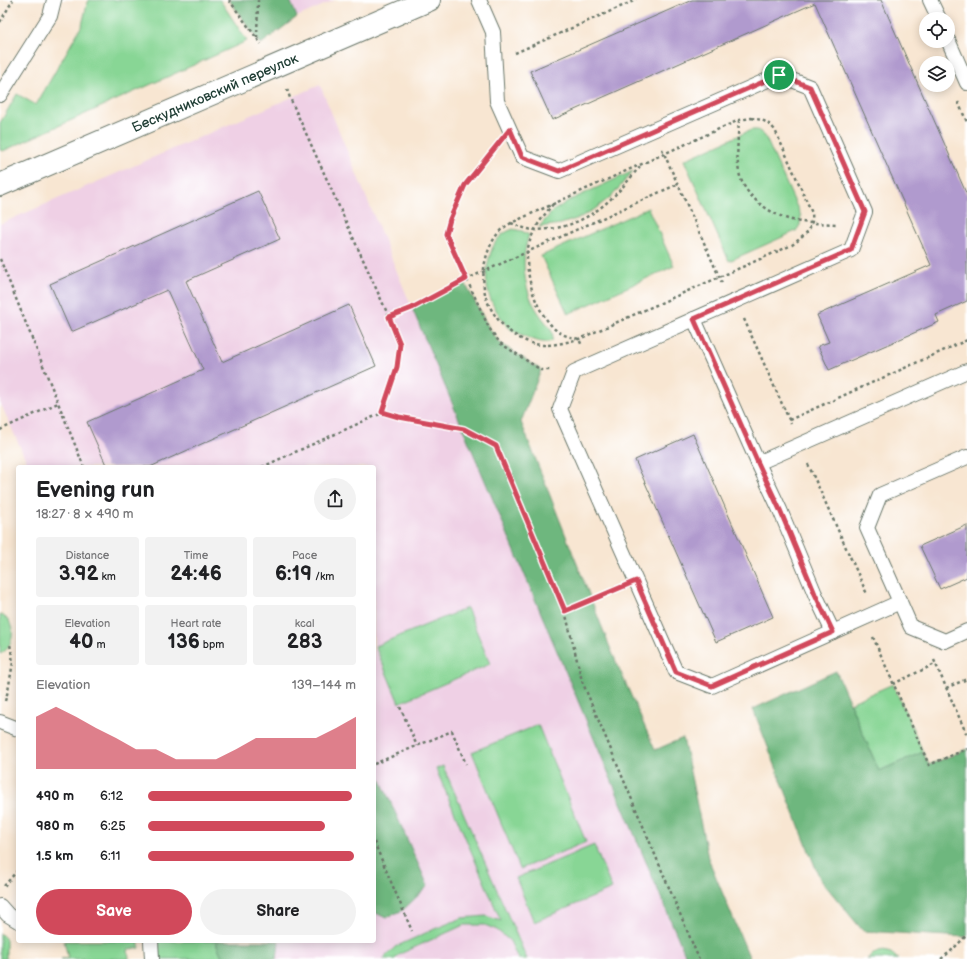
<!DOCTYPE html>
<html lang="en">
<head>
<meta charset="utf-8">
<style>
  body { margin:0; font-family:"Balsamiq Sans",sans-serif; background:#f2f2f2; color:#202124; height:100vh; display:flex; flex-direction:column; font-size:15px; white-space:nowrap }
  * { box-sizing:border-box; margin:0 }
  p { font-size:13px; color:#757577 }
  .icon { flex:none; width:22px; height:22px; fill:none; stroke:currentColor; stroke-width:2; stroke-linecap:round; stroke-linejoin:round }
  .map { position:relative; flex:1; overflow:hidden }
  .panel { position:absolute; left:16px; top:465px; width:360px; height:478px; display:flex; flex-direction:column; background:#fff; border-radius:4px; box-shadow:0 2px 10px #0003 }
  .panel>* { flex:none }
  .controls { position:absolute; left:919px; top:12px; display:grid; gap:8px }
  .controls a { display:grid; place-items:center; width:36px; height:36px; border-radius:50%; background:#fff; box-shadow:0 2px 10px #0003; font-size:20px }
  .pin { position:absolute; display:grid; place-items:center; width:34px; height:34px; color:#fff; margin:-17px; border:2px solid #fff; border-radius:50%; box-shadow:0 1px 4px #0007 }
  .round { display:grid; place-items:center; flex:none; width:42px; height:42px; border-radius:21px; background:#f2f2f2 }
  .overview { display:flex; align-items:center; justify-content:space-between; height:68px; padding:0 20px }
  h1 { font-size:22px; font-weight:600; line-height:30px }
  .figures { display:grid; grid-template-columns:repeat(3,1fr); gap:6px; height:68px; padding:4px 20px }
  .figures div { display:grid; align-content:center; border-radius:4px; background:#f2f2f2; text-align:center }
  .figures b { font-size:20px; font-weight:600 }
  .figures small { font-size:11px; font-weight:400 }
  .figures p { font-size:11px }
  .chart { height:112px; padding:8px 20px }
  .chart p { display:flex; justify-content:space-between }
  .chart svg { width:100%; height:72px; margin-top:4px; fill:#d1495b; opacity:.7 }
  .cta { display:flex; gap:8px; margin-top:auto; padding:8px 20px }
  .cta a { flex:1; height:46px; border-radius:24px; background:#d1495b; color:#fff; font-size:16px; font-weight:600; line-height:46px; text-align:center }
  .cta a+a { background:#f2f2f2; color:#202124 }
  ul { padding:0 20px; list-style:none; font-size:13px }
  li { display:grid; grid-template-columns:64px 48px 1fr; align-items:center; height:30px }
  li i { height:10px; border-radius:5px; background:#d1495b }
  .map>svg:first-child { display:block }
  .built { fill:#efd0e5 }
  .green { fill:#88d695; stroke:#548a64 }
  .forest { fill:#6eb77e; stroke:#467a59 }
  .building { fill:#b09ace }
  .lines { fill:none; stroke-linecap:round; stroke-linejoin:round }
  .lane-casing { stroke:#6b786b; stroke-width:16 }
  .street-casing { stroke:#6b786b; stroke-width:24 }
  .path { stroke:#6b786b; stroke-width:2.5; stroke-dasharray:3 3; stroke-linecap:butt }
  .lane { stroke:#fff; stroke-width:14 }
  .street { stroke:#fff; stroke-width:22 }
  .route-casing { stroke:#fff; stroke-width:8 }
  .route { stroke:#d1495b; stroke-width:5 }
  .labels { text-anchor:middle; dominant-baseline:central; stroke-width:3.5; stroke-linejoin:round; paint-order:stroke }
  .street-label { font-size:14px; fill:#1f3d34; stroke:#fff }
</style>
</head>
<body>
<div class="map">
<svg width="967" height="959" viewBox="0 0 967 959">
  <rect width="100%" height="100%" fill="#fff"/>
  <filter id="ink" filterUnits="userSpaceOnUse"><feTurbulence type="fractalNoise" baseFrequency=".025" numOctaves="2"/><feDisplacementMap in="SourceGraphic" scale="8" xChannelSelector="R" yChannelSelector="G"/><feConvolveMatrix kernelMatrix="1 2 1 2 8 2 1 2 1" color-interpolation-filters="sRGB"/></filter>
  <filter id="wash" filterUnits="userSpaceOnUse"><feTurbulence type="fractalNoise" baseFrequency=".012" numOctaves="4" result="noise"/><feDisplacementMap in="SourceGraphic" scale="16" xChannelSelector="R" yChannelSelector="G"/><feGaussianBlur stdDeviation="0.9" result="paint"/><feColorMatrix in="noise" values="0 0 0 0 0 0 0 0 0 0 0 0 0 0 0 0 0 1.4 0 .05"/><feComposite in="paint" operator="in"/></filter>
  <g filter="url(#wash)">
    <rect width="100%" height="100%" fill="#f8e6d2"/>
    <g class="built">
      <path d="M 290,0 L 335,0 L 297,17 Z"/>
      <path d="M 320,85 L 412,308 L 687,959 L 252,959 L 244,941 L 374,941 L 374,467 L 29,467 L 0,402 L 0,224 Z"/>
    </g>
    <g class="green">
      <path d="M 88,0 L 220,0 L 247,41 L 3,151 L 0,150 L 0,123 L 17,94 L 36,105 L 82,25 Z"/>
      <path d="M 751,130 L 758,130 L 765,136 L 801,216 L 800,225 L 796,231 L 729,261 L 684,160 Z"/>
      <path d="M 633,171 L 613,195 L 595,209 L 579,218 L 561,224 L 539,227 L 553,211 L 568,201 Z"/>
      <path d="M 648,208 L 674,266 L 568,314 L 541,256 Z"/>
      <path d="M 513,229 L 522,231 L 529,235 C 522,254 523,275 529,294 C 532,303 537,311 543,319 C 546,323 550,327 552,332 C 553,335 553,337 552,341 C 544,344 537,341 529,338 C 523,335 517,333 512,330 C 507,327 503,321 500,316 C 486,297 483,278 490,255 C 494,242 499,234 513,229 Z"/>
      <path d="M 467,608 L 490,664 L 399,703 L 375,646 Z"/>
      <path d="M 0,614 L 9,620 C 10,623 11,626 12,629 C 14,638 9,650 0,654 Z"/>
      <path d="M 893,684 L 923,752 L 879,771 L 850,703 Z"/>
      <path d="M 538,725 L 586,842 L 520,869 L 472,752 Z"/>
      <path d="M 443,766 L 527,959 L 518,959 L 510,941 L 497,930 L 485,925 L 464,925 L 400,954 L 395,959 L 383,959 L 395,947 L 432,930 L 462,918 L 486,916 L 501,921 L 436,769 Z"/>
      <path d="M 594,845 L 612,889 L 534,922 L 516,878 Z"/>
      <path d="M 0,933 L 6,939 L 6,959 L 0,959 Z"/>
      <path d="M 64,941 L 138,941 L 140,948 L 128,949 L 129,959 L 61,959 L 68,957 Z"/>
      <path d="M 151,941 L 217,941 L 217,945 L 223,959 L 152,959 Z"/>
      <path d="M 883,951 L 891,953 L 898,959 L 867,959 L 875,953 Z"/>
    </g>
    <g class="forest">
      <path d="M 229,0 L 290,0 L 297,17 L 261,44 Z"/>
      <path d="M 464,281 L 489,328 L 500,343 L 541,370 L 521,422 L 611,650 L 655,750 L 683,738 L 708,858 L 750,959 L 687,959 L 412,308 Z"/>
      <path d="M 836,671 L 879,771 L 923,752 L 929,765 L 967,749 L 967,936 L 965,937 L 863,931 L 820,879 L 753,709 Z"/>
      <path d="M 374,765 L 428,886 L 403,910 L 386,918 L 374,912 Z"/>
      <path d="M 217,941 L 279,941 L 277,959 L 223,959 L 217,945 Z"/>
    </g>
    <g id="blocks">
      <g class="building">
        <path d="M 692,0 L 881,0 L 967,195 L 967,301 L 936,315 L 939,322 L 829,370 L 818,346 L 829,342 L 817,315 L 931,265 L 815,3 L 552,120 L 530,71 Z"/>
        <path d="M 258,191 L 280,239 L 186,281 L 222,362 L 349,305 L 376,366 L 150,467 L 107,467 L 87,422 L 203,370 L 167,290 L 71,332 L 50,284 Z"/>
        <path d="M 693,434 L 773,617 L 716,642 L 635,460 Z"/>
        <path d="M 967,525 L 967,577 L 940,589 L 920,546 Z"/>
      </g>
    </g>
  </g>
  <g filter="url(#ink)">
    <use href="#blocks" fill-opacity="0" stroke="#6b786b" stroke-width="1"/>
    <g class="lines">
      <g class="lane-casing">
        <g id="lane">
          <path d="M 479,0 L 493,32 L 497,101 L 522,157 L 559,171 L 779,75 L 810,87 L 865,212 L 851,250 L 574,372 L 560,409 L 676,672 L 712,686 L 900,602 L 867,528 L 880,495 L 967,457"/>
          <path d="M 930,0 L 939,19"/>
          <path d="M 948,40 L 967,83"/>
          <path d="M 0,95 L 50,16 L 54,0"/>
          <path d="M 694,319 L 758,463 L 780,510 L 815,594 L 833,632"/>
          <path d="M 758,463 L 967,371"/>
          <path d="M 900,602 L 911,627 L 945,641 L 967,631"/>
          <path d="M 0,722 L 18,729"/>
          <path d="M 0,906 L 8,915 L 18,921"/>
          <path d="M 151,941 L 152,959"/>
        </g>
      </g>
      <g class="street-casing">
        <g id="street">
          <path id="s1" d="M 0,185 L 429,0"/>
        </g>
      </g>
      <g class="path">
        <path d="M 229,0 L 261,44"/>
        <path d="M 0,22 L 13,0"/>
        <path d="M 257,38 L 258,0"/>
        <path d="M 515,53 L 636,0"/>
        <path d="M 287,89 L 290,98 L 389,317"/>
        <path d="M 958,102 L 967,122"/>
        <path d="M 751,118 C 763,120 767,121 775,130 L 812,213 C 814,229 804,236 792,245 L 579,339 C 563,343 547,348 531,343 C 513,337 499,324 490,307 C 478,285 483,251 499,232 C 502,228 507,226 511,223 L 739,120 Z"/>
        <path d="M 739,120 C 738,137 736,155 739,172 C 743,195 767,212 788,219 C 804,224 821,223 837,224"/>
        <path d="M 494,148 L 465,185 L 450,219 L 446,234 L 489,328 L 500,343 L 541,370 L 551,370"/>
        <path d="M 662,149 L 722,283"/>
        <path d="M 553,204 C 541,219 530,233 527,253 C 527,259 527,265 528,271 C 531,291 537,308 550,324 C 552,326 554,329 556,330 C 563,336 571,337 579,339 L 582,346"/>
        <path d="M 511,223 C 519,226 527,230 535,230 C 540,230 546,229 551,229 C 591,223 616,197 640,166"/>
        <path d="M 0,259 L 84,467"/>
        <path d="M 744,319 L 791,424"/>
        <path d="M 382,413 L 397,367 L 400,344 L 389,317 L 412,308 L 467,279 L 678,184"/>
        <path d="M 789,420 L 967,340"/>
        <path d="M 0,430 L 58,403"/>
        <path d="M 808,464 L 867,594"/>
        <path d="M 262,467 L 382,413 L 399,417 L 464,429 L 496,446 L 565,611 L 616,590"/>
        <path d="M 565,611 L 582,681 L 699,959"/>
        <path d="M 873,637 L 929,765 L 967,749"/>
        <path d="M 934,660 L 967,735"/>
        <path d="M 893,684 L 935,664"/>
        <path d="M 946,688 L 967,679"/>
        <path d="M 5,701 L 8,691 L 13,662 L 10,644"/>
        <path d="M 400,707 L 417,746"/>
        <path d="M 374,764 L 452,731 L 466,764"/>
        <path d="M 374,842 L 412,931"/>
        <path d="M 4,886 L 17,871"/>
        <path d="M 941,959 L 951,951 L 965,937 L 967,936"/>
      </g>
      <use href="#lane" class="lane"/>
      <use href="#street" class="street"/>
    </g>
  </g>
  <g class="lines" filter="url(#ink)">
    <g class="route-casing">
      <path id="route" d="M 779,75 L 810,87 L 865,212 L 851,250 L 694,319 L 758,463 L 780,510 L 815,594 L 833,632 L 712,686 L 676,672 L 636,581 L 565,611 L 496,446 L 464,429 L 399,417 L 382,412 L 397,367 L 400,344 L 389,317 L 412,308 L 466,279 L 446,234 L 450,219 L 465,185 L 510,129 L 522,157 L 559,171 Z"/>
    </g>
    <use href="#route" class="route"/>
  </g>
  <g class="labels">
    <g class="street-label">
      <text stroke="none"><textPath href="#s1" startOffset="234">Бескудниковский переулок</textPath></text>
    </g>
  </g>
</svg>
<div class="controls">
<a><svg class="icon" aria-label="locate" viewBox="0 0 24 24"><circle cx="12" cy="12" r="6"/><path d="M12 2v4M12 18v4M2 12h4M18 12h4"/></svg></a>
<a><svg class="icon" aria-label="layers" viewBox="0 0 24 24"><path d="M12 4l9 5-9 5-9-5zM3 14l9 5 9-5"/></svg></a>
</div>
<div class="pin" style="left:779px;top:75px;background:#1e9e55"><svg class="icon" aria-label="arrive" viewBox="0 0 24 24"><path d="M6 21V4h12l-3 4 3 4H6"/></svg></div>
<section class="panel">
<div class="overview"><div><h1>Evening run</h1><p>18:27 · 8 × 490 m</p></div><a class="round"><svg class="icon" aria-label="share" viewBox="0 0 24 24"><path d="M12 15V3M7 8l5-5 5 5M5 13v7h14v-7"/></svg></a></div>
<div class="figures">
<div><p>Distance</p><b>3.92<small> km</small></b></div>
<div><p>Time</p><b>24:46</b></div>
<div><p>Pace</p><b>6:19<small> /km</small></b></div>
</div>
<div class="figures">
<div><p>Elevation</p><b>40<small> m</small></b></div>
<div><p>Heart rate</p><b>136<small> bpm</small></b></div>
<div><p>kcal</p><b>283</b></div>
</div>
<div class="chart"><p><span>Elevation</span>139–144 m</p>
<svg viewBox="0 0 160 44" preserveAspectRatio="none"><path d="M0 44V12L10 6L20 12L30 19L40 25L50 32L60 32L70 38L80 38L90 38L100 32L110 25L120 25L130 25L140 25L150 19L160 12V44z"/></svg>
</div>
<ul>
<li><b>490 m</b>6:12<i style="width:98%"></i></li>
<li><b>980 m</b>6:25<i style="width:85%"></i></li>
<li><b>1.5 km</b>6:11<i style="width:99%"></i></li>
</ul>
<div class="cta"><a>Save</a><a>Share</a></div>
</section>
</div>
</body>
</html>
